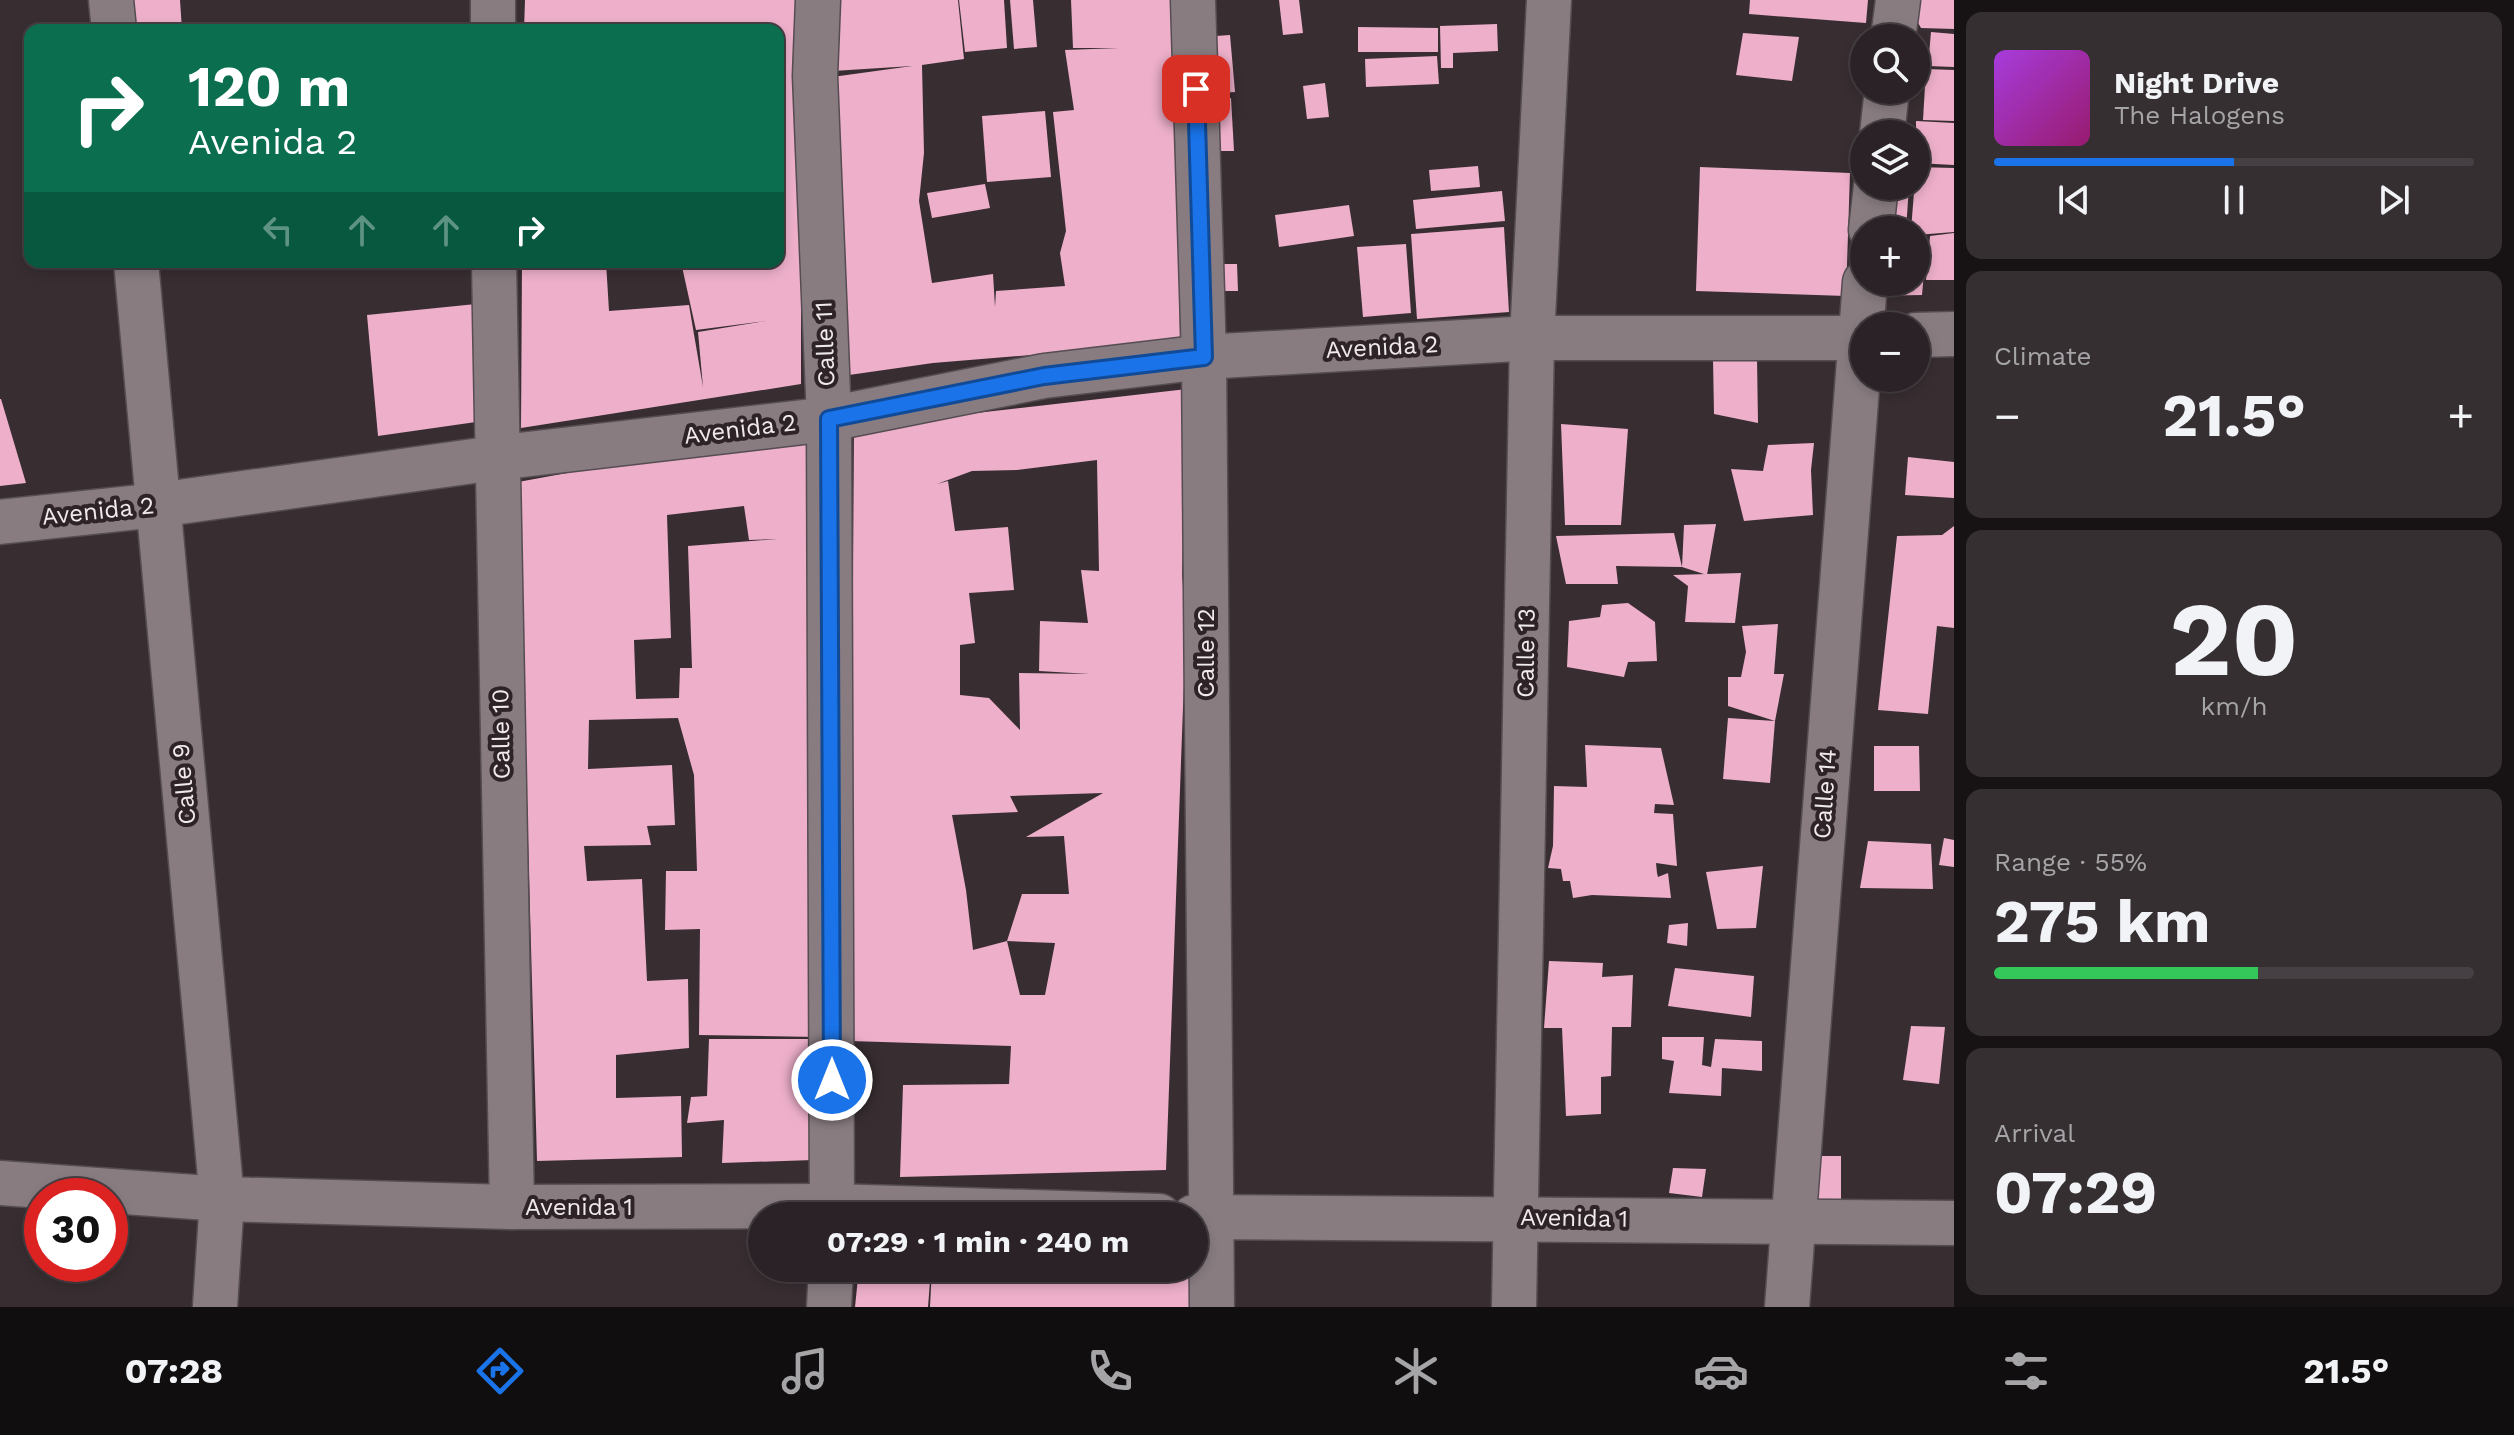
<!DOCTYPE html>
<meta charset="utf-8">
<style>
:root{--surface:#2a2226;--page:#362f32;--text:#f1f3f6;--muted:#a5a4a7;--line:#463f43;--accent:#1a73e8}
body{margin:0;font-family:"Work Sans",sans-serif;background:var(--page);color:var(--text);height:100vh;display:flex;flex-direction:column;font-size:30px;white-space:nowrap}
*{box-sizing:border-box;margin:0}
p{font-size:26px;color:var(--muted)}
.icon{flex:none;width:44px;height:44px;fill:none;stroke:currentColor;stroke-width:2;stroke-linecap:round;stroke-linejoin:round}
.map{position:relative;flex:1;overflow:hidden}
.panel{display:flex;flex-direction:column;gap:12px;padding:12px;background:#171315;width:560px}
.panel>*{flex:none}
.top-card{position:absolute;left:24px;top:24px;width:760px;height:244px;border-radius:16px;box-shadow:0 4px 12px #0003,0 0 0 2px var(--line);background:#0b6e4f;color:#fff;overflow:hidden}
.fabs{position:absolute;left:1850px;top:24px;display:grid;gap:16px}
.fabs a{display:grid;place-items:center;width:80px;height:80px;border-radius:50%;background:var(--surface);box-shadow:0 4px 12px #0003,0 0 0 2px var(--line);font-size:40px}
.speed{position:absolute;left:24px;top:1178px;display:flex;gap:16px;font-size:40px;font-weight:700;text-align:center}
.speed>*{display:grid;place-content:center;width:104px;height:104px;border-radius:50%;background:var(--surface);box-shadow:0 4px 12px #0003,0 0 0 2px var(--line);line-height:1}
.speed .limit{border:12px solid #d22;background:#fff;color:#111}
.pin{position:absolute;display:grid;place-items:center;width:68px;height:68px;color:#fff;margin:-34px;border-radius:16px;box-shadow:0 4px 12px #0006}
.me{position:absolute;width:88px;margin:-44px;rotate:0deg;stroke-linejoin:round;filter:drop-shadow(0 0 6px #0008)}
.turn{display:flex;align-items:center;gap:28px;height:168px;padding:0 32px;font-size:36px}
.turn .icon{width:104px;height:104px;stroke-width:2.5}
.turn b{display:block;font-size:56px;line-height:68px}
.lanes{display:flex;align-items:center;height:76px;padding:0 32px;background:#0003;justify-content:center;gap:40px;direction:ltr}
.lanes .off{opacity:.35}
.big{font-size:60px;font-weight:700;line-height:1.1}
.panel .widget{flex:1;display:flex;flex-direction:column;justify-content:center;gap:12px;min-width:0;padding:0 28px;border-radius:16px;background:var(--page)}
.panel .dial{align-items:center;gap:0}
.dial b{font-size:104px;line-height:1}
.song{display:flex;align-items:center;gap:24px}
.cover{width:96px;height:96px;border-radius:12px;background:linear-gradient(135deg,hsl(280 70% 55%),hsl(320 70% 35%))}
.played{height:8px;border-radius:4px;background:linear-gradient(90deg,var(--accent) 50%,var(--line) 50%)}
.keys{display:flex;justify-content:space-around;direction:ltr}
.heat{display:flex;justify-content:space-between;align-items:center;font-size:44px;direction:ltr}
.charge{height:12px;border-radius:6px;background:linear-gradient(90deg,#34c759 55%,var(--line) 0)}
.trip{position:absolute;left:748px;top:1202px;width:460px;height:80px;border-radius:40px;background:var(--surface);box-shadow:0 4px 12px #0003,0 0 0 2px var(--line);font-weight:700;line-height:80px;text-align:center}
.tabs{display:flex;height:128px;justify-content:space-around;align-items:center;background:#110e0f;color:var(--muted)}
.tabs .icon{width:56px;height:56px}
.tabs .on{color:var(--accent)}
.tabs b{font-size:36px;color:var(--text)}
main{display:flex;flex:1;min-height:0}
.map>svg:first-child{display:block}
</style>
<main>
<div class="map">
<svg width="1954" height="1307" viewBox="0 0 1954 1307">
<rect width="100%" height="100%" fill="#382e32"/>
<g fill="#edafca" fill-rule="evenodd">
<path d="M132 0H180L182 30H134Z"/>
<path d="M525 0H801V384L521 428 522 262H606L609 311 689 305 703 387 698 332 766 321 696 330 681 262H778V30H524Z"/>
<path d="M831 0H958L964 59 922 65 924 153 919 201 932 283 993 274 995 307 996 291 1065 286 1060 253 1066 231 1053 112 1074 110 1065 50 1119 48H1073L1071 0H1176L1180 343 933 363 835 377 825 78 912 66 833 71Z"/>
<path d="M959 0H1004L1007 48 965 52Z"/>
<path d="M1010 0H1033L1037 47 1014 49Z"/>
<path d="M1279 0H1299L1303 33 1283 35Z"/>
<path d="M1750 0H1868L1866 23 1749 14Z"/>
<path d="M1905 0H1954V29L1921 28Z"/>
<path d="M1497 24 1498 51 1453 53V68H1441L1440 26Z"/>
<path d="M1358 27 1438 28V52H1358Z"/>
<path d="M1931 32 1954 34V67L1928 66Z"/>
<path d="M1743 33 1799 37 1792 81 1736 75Z"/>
<path d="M1230 35 1235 92 1206 94 1201 37Z"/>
<path d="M1437 56 1439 84 1366 87 1365 59Z"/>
<path d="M1926 69 1954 70V121L1923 120Z"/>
<path d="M1325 83 1329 117 1307 119 1303 86Z"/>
<path d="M1231 98 1234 151H1211L1208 99Z"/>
<path d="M1045 111 1051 177 987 182 982 116Z"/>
<path d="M1916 121 1954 123V165L1916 163Z"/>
<path d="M1478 166 1480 187 1431 191 1429 170Z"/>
<path d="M1700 167 1850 173 1846 296 1696 291Z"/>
<path d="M1916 167 1954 168V232L1916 235V230H1911Z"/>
<path d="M985 184 990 208 932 218 927 193Z"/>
<path d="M1878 186H1909L1906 230H1873Z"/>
<path d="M1502 191 1505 221 1416 229 1413 200Z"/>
<path d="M1349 205 1354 236 1279 247 1275 215Z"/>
<path d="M1504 227 1509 312 1417 319 1411 234Z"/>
<path d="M1954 233V280H1926L1930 236Z"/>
<path d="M1916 238H1927L1922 295 1868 296 1870 282H1916Z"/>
<path d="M1406 244 1411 313 1363 317 1357 247Z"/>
<path d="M1221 264H1237L1238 291H1222Z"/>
<path d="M476 304V422L378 436 367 315Z"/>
<path d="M1757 358 1758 423 1714 414 1713 359Z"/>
<path d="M1187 389 1182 574 1186 626 1166 1170 900 1177 903 1085 1009 1084 1011 1046 850 1041 854 427ZM1097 460 1099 571 1081 570 1088 623 1040 621 1039 671 1090 674 1019 673 1020 730 989 698 960 695V645L975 643 969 593 1014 590 1008 527 955 531 948 481 937 484 972 471 1017 470ZM1103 793 1026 837 1064 836 1069 894H1022L1007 941 973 950 966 890 952 815 1018 812 1010 796ZM1007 941 1055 943 1045 995H1020Z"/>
<path d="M0 399H1L26 483 0 486Z"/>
<path d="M1561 424 1628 429 1621 525H1565Z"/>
<path d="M813 428 817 1037 699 1035 700 929 665 930 666 871H697L694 775 678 718 589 720 588 769 672 765 675 825 647 826 651 845 584 846 587 881 642 879 647 981 688 979 689 1048 616 1055V1098L681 1096 682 1157 537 1161 518 482ZM744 506 749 540 778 539 688 546 692 668H680L679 698 636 699 634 640 671 638 667 515Z"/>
<path d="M1814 443 1811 470 1813 515 1744 521 1731 469 1763 471 1768 445Z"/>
<path d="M1908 457 1954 462V498L1905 495Z"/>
<path d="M1716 524 1707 575 1682 567 1616 566 1618 584H1566L1556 536 1674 533 1682 567 1684 525Z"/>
<path d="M1954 526V628L1937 626 1928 714 1878 710 1897 536 1942 535Z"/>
<path d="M1741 573 1735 623 1685 622 1688 586 1673 575Z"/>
<path d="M1628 603 1655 622 1657 661 1628 662 1624 677 1567 667 1569 621 1600 617 1602 605Z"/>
<path d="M1778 624 1774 674H1784L1775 721 1770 783 1723 779 1728 718 1775 721 1728 706V677H1741L1746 652 1742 626Z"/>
<path d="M1585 745 1661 748 1674 805 1655 804 1654 813 1673 814 1677 866 1656 863 1657 873 1658 877 1668 873 1671 898 1592 895 1573 898 1570 881H1563L1561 869 1548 868 1553 846 1554 786 1587 787Z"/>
<path d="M1874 746H1919L1920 791H1874Z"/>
<path d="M1944 838 1954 840V867L1939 865Z"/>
<path d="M1868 841 1931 844 1933 889 1860 888Z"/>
<path d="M1763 866 1756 928 1717 929 1706 872Z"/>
<path d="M1688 923 1687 946 1667 943 1669 925Z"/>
<path d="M1549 961 1603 963 1602 977 1633 975 1631 1027H1612L1611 1076 1601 1077V1114L1566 1116 1562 1028H1544Z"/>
<path d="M1675 968 1754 976 1751 1017 1668 1006Z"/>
<path d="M1911 1026 1945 1027 1939 1084 1903 1080Z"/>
<path d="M1662 1037H1704L1702 1065 1711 1067 1715 1039 1762 1041V1071L1722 1068 1721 1096 1669 1093 1674 1061 1662 1059Z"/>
<path d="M709 1039H812L809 1091 813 1160 722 1163 724 1120 687 1123 691 1097 707 1096Z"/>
<path d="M1818 1156H1841V1206H1817Z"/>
<path d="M1673 1168 1706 1169 1702 1197 1669 1193Z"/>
<path d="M859 1268H931L928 1307H855Z"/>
<path d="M932 1268H1193L1194 1307H930Z"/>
</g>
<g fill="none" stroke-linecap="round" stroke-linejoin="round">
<defs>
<g id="minor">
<path d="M111 0 114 30"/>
<path d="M493 0V30"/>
<path d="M818 0 815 76 829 419 832 1216"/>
<path d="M1193 0 1204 357 1212 1307"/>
<path d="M1893 38 1898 0"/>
<path d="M1882 134 1887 90"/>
<path d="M1871 230 1876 186"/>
<path d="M136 262 222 1199 215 1307"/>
<path d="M494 262 512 1207"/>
<path d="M1916 335 1954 334"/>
<path d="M0 522 158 505 495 458 829 419 1044 376 1204 357 1532 338H1864"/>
<path d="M0 1183 222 1199 512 1207 833 1206 1159 1216"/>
<path d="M1194 1217 1954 1223"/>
<path d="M829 1307 831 1268"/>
<path d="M1514 1307 1532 338 1549 0"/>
<path d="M1787 1307 1865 282"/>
</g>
</defs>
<use href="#minor" stroke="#554d51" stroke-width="47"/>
<use href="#minor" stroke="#887c81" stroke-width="44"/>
</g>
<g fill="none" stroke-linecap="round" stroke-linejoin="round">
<defs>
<path id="route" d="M832 1080 829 419 1044 376 1204 357 1196 89"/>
</defs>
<use href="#route" stroke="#114b97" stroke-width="20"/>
<use href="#route" stroke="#1a73e8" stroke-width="14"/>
</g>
<g text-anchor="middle" stroke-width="8" stroke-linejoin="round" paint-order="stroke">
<g font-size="24" fill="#f0eaec" stroke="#2e2428">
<text transform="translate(825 344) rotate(-92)" y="8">Calle 11</text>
<text transform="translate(1382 347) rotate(-3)" y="8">Avenida 2</text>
<text transform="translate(740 429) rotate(-7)" y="8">Avenida 2</text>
<text transform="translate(98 511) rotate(-6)" y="8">Avenida 2</text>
<text transform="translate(1206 653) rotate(-90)" y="8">Calle 12</text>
<text transform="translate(1526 653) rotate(-89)" y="8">Calle 13</text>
<text transform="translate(501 734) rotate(-91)" y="8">Calle 10</text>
<text transform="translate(184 784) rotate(-95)" y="8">Calle 9</text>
<text transform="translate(1825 794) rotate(-86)" y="8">Calle 14</text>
<text x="579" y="1215">Avenida 1</text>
<text transform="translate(1574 1218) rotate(1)" y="8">Avenida 1</text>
</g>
</g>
</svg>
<div class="fabs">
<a><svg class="icon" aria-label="search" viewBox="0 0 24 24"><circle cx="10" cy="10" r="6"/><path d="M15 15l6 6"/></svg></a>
<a><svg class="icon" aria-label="layers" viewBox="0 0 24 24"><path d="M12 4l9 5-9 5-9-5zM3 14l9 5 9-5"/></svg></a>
<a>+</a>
<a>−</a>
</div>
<div class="speed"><div class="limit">30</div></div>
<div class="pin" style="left:1196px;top:89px;background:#d93025"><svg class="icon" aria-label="arrive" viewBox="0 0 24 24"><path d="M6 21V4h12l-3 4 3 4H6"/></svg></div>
<svg class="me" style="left:832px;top:1080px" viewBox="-20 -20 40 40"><circle r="17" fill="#1a73e8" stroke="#fff" stroke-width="3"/><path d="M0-11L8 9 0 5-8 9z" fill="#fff"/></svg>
<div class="trip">07:29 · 1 min · 240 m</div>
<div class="top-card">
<div class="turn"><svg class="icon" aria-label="right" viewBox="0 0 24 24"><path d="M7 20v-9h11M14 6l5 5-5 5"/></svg><div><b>120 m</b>Avenida 2</div></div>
<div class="lanes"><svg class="icon off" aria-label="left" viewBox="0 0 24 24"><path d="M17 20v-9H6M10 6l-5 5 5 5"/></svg><svg class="icon off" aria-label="ahead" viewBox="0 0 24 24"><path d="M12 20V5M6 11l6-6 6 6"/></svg><svg class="icon off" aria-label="ahead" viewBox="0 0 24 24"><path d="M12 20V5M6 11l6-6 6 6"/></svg><svg class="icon" aria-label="right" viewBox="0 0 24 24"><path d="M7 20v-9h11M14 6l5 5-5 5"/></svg></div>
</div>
</div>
<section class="panel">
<div class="widget">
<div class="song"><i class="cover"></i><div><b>Night Drive</b><p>The Halogens</p></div></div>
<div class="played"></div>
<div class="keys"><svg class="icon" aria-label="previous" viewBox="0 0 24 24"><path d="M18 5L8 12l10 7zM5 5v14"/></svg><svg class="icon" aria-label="pause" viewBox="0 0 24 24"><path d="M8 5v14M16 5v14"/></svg><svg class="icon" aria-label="next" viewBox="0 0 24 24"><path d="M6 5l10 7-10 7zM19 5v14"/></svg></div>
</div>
<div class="widget"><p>Climate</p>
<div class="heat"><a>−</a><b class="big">21.5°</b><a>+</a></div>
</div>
<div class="widget dial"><b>20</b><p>km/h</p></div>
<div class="widget"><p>Range · 55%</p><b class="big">275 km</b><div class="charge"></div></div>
<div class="widget"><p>Arrival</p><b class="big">07:29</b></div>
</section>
</main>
<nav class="tabs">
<b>07:28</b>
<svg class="icon on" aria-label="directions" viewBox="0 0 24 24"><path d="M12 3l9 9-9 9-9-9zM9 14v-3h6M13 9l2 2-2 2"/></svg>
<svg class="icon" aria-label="music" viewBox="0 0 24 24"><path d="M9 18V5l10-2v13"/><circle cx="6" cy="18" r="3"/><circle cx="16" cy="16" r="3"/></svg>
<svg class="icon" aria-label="phone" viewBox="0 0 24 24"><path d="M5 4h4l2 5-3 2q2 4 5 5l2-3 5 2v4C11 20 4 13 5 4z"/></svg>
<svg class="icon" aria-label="climate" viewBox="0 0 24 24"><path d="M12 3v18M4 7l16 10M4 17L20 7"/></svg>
<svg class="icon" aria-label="car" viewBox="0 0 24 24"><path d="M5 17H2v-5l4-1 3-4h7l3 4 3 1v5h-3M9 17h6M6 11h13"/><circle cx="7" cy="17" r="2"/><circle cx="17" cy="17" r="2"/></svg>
<svg class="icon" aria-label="filters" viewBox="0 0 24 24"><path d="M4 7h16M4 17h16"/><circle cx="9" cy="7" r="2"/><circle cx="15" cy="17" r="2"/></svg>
<b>21.5°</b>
</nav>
